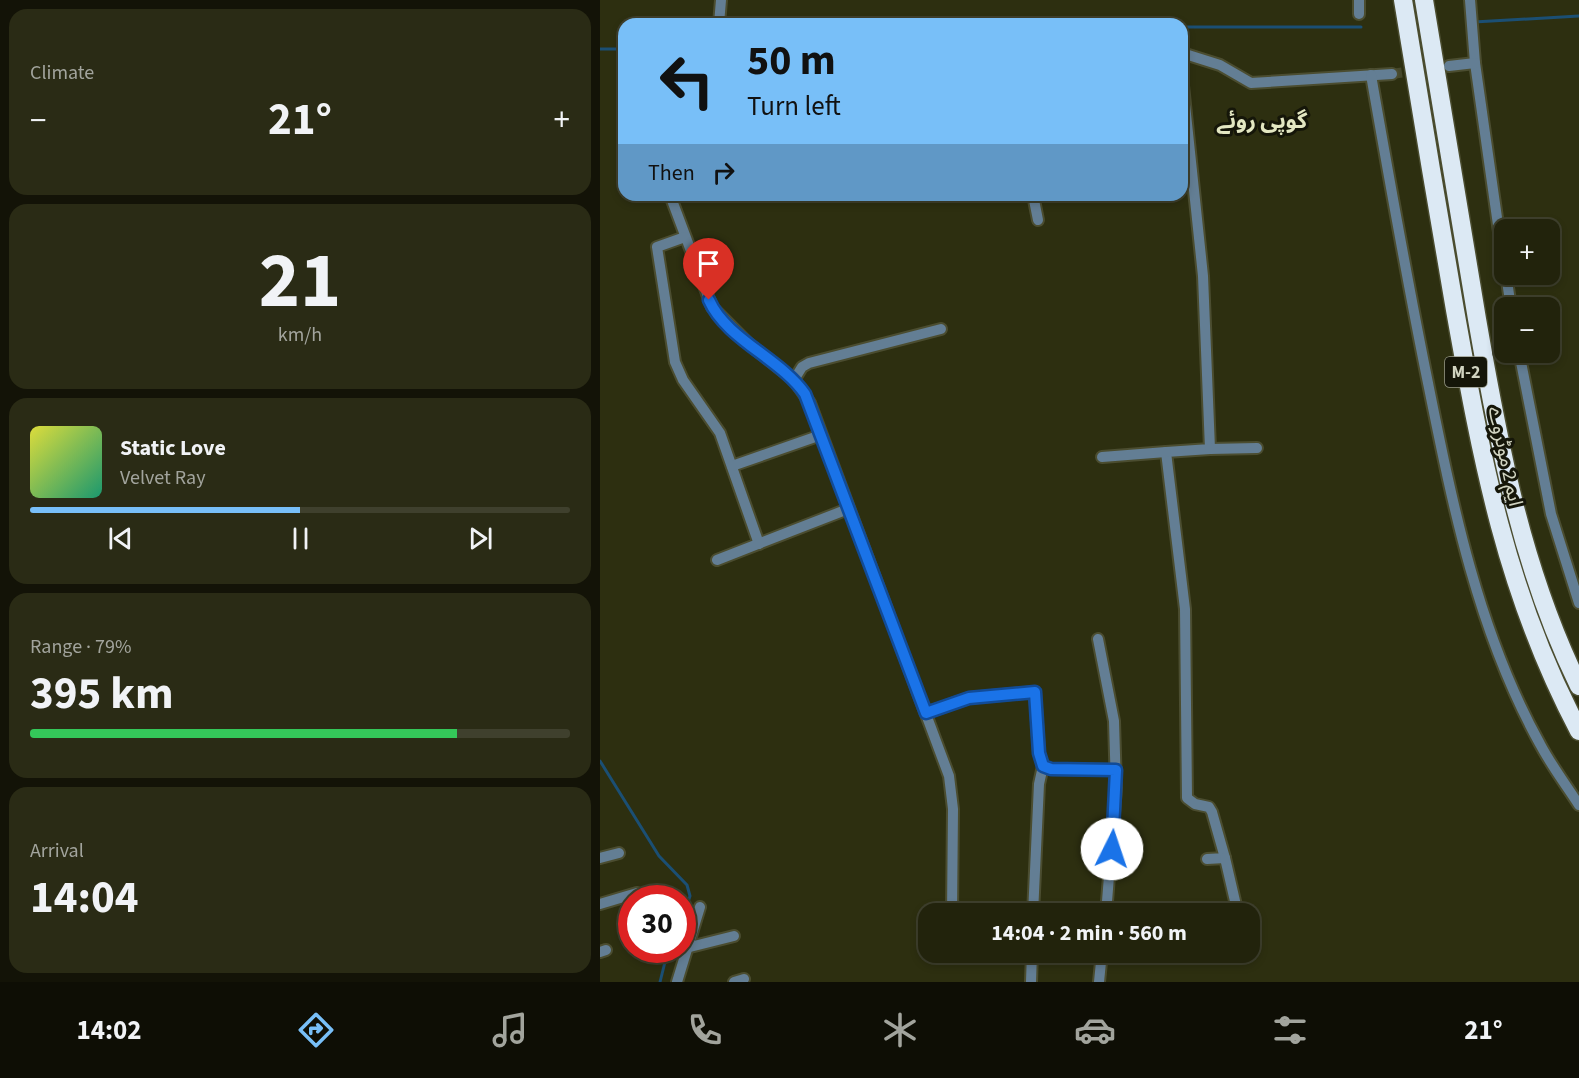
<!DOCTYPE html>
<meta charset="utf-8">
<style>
:root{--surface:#22230c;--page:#2a2b15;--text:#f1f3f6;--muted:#a2a49d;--line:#3f402d;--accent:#78bff8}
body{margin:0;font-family:"Source Sans 3","Noto Sans Arabic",sans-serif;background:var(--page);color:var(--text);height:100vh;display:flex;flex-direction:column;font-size:22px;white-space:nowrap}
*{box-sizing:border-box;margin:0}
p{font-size:20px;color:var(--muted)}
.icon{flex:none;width:33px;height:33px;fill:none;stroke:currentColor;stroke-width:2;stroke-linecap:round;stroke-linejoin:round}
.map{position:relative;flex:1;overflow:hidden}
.panel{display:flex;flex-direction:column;gap:9px;padding:9px;background:#131307;width:600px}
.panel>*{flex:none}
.top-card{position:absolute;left:18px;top:18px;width:570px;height:183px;border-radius:18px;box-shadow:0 3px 9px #0003,0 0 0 2px var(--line);background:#78bff8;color:#111;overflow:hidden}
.fabs{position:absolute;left:894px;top:219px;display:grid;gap:12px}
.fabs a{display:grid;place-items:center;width:66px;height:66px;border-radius:12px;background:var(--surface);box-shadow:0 3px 9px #0003,0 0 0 2px var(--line);font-size:30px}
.speed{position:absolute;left:18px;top:885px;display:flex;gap:12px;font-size:30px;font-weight:700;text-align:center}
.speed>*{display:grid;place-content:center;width:78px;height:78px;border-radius:50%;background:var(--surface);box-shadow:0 3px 9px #0003,0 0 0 2px var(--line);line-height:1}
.speed .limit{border:9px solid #d22;background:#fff;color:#111}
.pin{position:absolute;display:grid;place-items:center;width:51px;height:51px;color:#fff;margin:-62px -26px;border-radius:50% 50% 50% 0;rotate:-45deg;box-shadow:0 0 6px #0007}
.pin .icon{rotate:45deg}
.me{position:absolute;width:66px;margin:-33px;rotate:4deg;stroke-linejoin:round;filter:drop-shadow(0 0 4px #0008)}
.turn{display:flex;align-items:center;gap:21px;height:126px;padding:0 30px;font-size:27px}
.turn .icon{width:78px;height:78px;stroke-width:2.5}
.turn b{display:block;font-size:42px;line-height:51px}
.then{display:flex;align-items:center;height:57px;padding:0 30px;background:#0003;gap:12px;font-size:22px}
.big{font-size:45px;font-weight:700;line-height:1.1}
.panel .card{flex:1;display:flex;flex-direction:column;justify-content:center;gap:9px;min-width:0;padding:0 21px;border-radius:18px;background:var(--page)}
.panel .dial{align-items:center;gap:0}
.dial b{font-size:78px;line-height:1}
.song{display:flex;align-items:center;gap:18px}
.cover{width:72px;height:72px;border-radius:9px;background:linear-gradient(135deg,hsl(60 70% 55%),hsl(160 70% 35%))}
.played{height:6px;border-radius:3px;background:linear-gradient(90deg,var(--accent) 50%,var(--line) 50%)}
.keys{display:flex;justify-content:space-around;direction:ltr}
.heat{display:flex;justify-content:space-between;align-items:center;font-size:33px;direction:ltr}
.charge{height:9px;border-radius:4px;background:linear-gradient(90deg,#34c759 79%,var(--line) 0)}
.trip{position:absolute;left:318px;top:903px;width:342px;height:60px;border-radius:18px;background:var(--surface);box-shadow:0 3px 9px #0003,0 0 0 2px var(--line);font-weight:700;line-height:60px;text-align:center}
.menu{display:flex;height:96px;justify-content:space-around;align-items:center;background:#0e0e05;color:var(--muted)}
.menu .icon{width:42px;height:42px}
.menu .active{color:var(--accent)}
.menu b{font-size:27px;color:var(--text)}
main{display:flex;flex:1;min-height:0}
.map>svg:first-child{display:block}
</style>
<main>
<section class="panel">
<div class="card"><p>Climate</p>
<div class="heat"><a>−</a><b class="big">21°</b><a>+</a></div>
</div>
<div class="card dial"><b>21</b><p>km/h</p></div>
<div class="card">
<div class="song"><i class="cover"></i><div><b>Static Love</b><p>Velvet Ray</p></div></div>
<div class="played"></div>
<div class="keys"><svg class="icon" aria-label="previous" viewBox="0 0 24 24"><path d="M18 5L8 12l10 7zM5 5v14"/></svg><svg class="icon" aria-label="pause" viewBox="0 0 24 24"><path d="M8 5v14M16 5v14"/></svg><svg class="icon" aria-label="next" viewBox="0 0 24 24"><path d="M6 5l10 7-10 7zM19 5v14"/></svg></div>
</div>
<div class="card"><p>Range · 79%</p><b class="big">395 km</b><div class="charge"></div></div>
<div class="card"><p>Arrival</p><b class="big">14:04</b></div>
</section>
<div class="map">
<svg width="979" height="982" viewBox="0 0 979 982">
<rect width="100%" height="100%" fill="#2d2f10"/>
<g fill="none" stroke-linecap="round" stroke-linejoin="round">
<g stroke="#1b4f74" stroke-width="3">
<path d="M874 22 979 16"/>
<path d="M582 27H761"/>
<path d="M0 49H24"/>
<path d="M0 761 59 856 87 885 90 896 82 920"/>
<path d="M60 982 68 950"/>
</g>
<path stroke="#46482b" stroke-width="10" stroke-dasharray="10 5" stroke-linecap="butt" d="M792 74 839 67"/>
<defs>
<g id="minor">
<path d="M759 0V14"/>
<path d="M870 0 875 63 904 267"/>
<path d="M119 24 121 0"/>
<path d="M582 53 620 65 651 83 792 74"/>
<path d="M849 66 875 63"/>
<path d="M771 75C789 178 807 280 828 383 853 507 878 632 940 744 951 765 966 785 979 805"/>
<path d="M582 76 603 276 610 449 566 452 585 609 587 798 595 804 609 807 612 812 625 858 607 859"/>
<path d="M70 195 112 307 150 345 194 380 210 403 349 776 353 809 352 914"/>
<path d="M433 195 438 220"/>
<path d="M85 237 57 247 75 362 83 380 120 433 159 544"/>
<path d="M906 274 911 308"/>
<path d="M919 352 951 514 979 603"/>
<path d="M194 380 202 367 209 363 341 329"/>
<path d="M610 449 657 448"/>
<path d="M502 457 566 452"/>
<path d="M132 466 221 435"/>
<path d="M117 560 248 509"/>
<path d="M498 639 514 721 516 788 506 914"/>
<path d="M326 713 369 698 435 692 439 753 443 766 451 769 516 770"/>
<path d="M0 858 19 853"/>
<path d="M625 858 638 914"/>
<path d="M0 904 37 893"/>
<path d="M433 914 439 784 443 766"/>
<path d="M86 948 134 936"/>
<path d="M0 952 6 950"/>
<path d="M77 982 100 907"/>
<path d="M134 982 144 979"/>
<path d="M431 982 432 952"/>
<path d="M499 982 502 952"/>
</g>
<g id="motorway">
<path d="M803 0C820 103 837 207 855 310 882 461 906 593 979 731"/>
<path d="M824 0C842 106 859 213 877 319 899 446 922 570 979 686"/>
</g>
</defs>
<use href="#minor" stroke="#4b4d30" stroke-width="14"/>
<use href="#motorway" stroke="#4b4d30" stroke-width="21"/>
<use href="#minor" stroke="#637e94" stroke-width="10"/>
<use href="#motorway" stroke="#dce9f4" stroke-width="18"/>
</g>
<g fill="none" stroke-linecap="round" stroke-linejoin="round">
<defs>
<path id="route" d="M109 300C126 339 181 359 205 394L326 713 369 698 435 692 439 753 443 766 451 769 516 770 512 849"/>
</defs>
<use href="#route" stroke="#114b97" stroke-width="15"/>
<use href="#route" stroke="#1a73e8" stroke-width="10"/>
</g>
<g text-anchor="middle" stroke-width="6" stroke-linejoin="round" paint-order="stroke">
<rect fill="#151609" stroke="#999b8a" stroke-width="1.5" x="845" y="357" width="42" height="30" rx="4.5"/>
<g font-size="18" font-weight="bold" fill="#d1d4c1">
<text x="866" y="378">M-2</text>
</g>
<g font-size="20" fill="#d1d4c1" stroke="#151609">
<text transform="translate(906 456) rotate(78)" y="7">ایم 2 موٹروے</text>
</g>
<g font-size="22" font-weight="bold" fill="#e3e7c2" stroke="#151609">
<text x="662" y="128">گوپی روئے</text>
</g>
</g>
</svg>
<div class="fabs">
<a>+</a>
<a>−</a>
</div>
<div class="speed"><div class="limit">30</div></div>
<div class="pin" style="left:109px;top:300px;background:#d93025"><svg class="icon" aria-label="arrive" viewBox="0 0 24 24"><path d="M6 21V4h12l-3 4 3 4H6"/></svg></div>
<svg class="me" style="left:512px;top:849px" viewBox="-20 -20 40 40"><circle r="19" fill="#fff"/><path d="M0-13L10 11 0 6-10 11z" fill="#1a73e8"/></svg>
<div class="trip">14:04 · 2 min · 560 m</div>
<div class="top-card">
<div class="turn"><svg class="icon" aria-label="left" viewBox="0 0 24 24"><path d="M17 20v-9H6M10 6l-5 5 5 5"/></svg><div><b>50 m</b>Turn left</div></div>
<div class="then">Then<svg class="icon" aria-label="right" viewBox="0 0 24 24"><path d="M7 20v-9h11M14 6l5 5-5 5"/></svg></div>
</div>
</div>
</main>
<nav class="menu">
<b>14:02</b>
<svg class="icon active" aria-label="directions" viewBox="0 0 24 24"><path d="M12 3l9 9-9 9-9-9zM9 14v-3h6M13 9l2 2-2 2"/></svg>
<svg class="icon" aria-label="music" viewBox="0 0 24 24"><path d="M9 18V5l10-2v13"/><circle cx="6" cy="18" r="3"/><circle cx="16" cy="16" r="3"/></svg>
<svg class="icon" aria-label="phone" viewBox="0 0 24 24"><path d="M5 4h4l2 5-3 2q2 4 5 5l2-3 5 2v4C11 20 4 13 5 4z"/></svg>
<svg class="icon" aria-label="climate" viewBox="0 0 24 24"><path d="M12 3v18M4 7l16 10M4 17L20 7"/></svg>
<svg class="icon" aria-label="car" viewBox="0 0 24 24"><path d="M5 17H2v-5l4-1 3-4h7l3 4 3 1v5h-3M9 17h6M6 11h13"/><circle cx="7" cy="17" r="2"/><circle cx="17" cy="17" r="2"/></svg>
<svg class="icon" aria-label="filters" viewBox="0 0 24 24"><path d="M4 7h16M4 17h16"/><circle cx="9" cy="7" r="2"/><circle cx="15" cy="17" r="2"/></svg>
<b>21°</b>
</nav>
